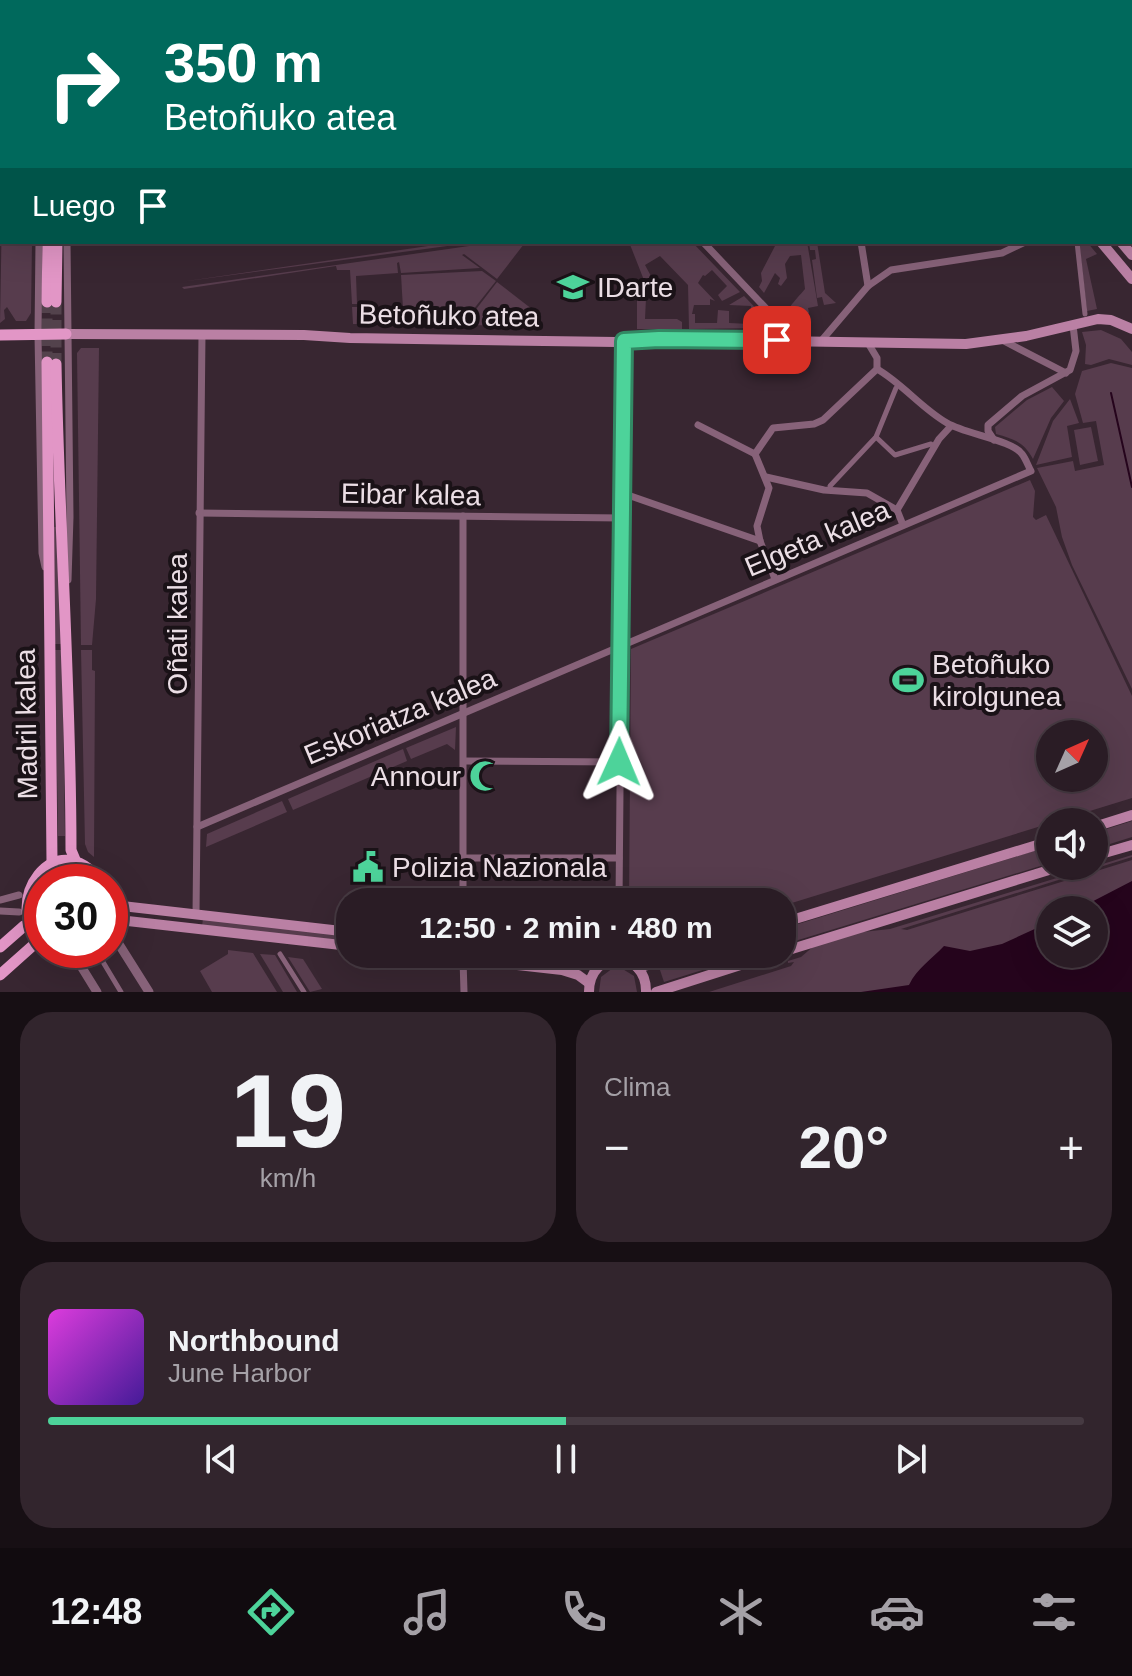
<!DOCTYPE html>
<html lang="es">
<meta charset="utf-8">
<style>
:root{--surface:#2a1c25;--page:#32252d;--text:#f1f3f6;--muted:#a5a1a7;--line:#463a42;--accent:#4dd39a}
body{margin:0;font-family:Arial,sans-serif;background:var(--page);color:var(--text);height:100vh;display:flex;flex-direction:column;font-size:30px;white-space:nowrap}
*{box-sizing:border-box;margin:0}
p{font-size:26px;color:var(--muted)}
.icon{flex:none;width:44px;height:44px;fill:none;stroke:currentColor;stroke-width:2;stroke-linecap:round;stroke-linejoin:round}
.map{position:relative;height:992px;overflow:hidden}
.side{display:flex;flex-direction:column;gap:20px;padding:20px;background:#170f14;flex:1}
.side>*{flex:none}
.hud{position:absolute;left:0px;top:0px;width:1132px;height:244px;box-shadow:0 8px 32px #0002,0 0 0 2px var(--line);background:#00695c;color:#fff;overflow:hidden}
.needle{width:52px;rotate:45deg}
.buttons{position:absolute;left:1036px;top:720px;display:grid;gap:16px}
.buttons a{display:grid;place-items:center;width:72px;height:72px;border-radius:50%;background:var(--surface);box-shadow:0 8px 32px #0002,0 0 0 2px var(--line);font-size:40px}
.speed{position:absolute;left:24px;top:864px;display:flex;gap:16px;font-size:40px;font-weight:700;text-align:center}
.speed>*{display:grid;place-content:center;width:104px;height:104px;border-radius:50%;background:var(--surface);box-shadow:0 8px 32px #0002,0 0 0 2px var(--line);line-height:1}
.speed .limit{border:12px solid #d22;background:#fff;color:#111}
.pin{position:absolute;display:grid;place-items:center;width:68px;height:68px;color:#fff;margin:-34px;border-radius:16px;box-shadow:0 4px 12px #0006}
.me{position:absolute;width:88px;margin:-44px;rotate:1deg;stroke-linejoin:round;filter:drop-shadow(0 0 6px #0008)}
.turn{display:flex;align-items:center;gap:28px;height:168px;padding:0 32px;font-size:36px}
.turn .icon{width:104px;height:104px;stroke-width:2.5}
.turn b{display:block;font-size:56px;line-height:68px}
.then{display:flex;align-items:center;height:76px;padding:0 32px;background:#0003;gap:16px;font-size:30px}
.big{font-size:60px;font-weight:800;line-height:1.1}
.side .tile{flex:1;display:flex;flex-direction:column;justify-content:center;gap:12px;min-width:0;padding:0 28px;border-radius:32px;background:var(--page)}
.side .dial{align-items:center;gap:0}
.dial b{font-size:104px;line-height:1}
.song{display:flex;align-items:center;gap:24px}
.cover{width:96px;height:96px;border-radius:12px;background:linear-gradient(135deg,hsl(300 70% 55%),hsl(260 70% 35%))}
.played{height:8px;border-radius:4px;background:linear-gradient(90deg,var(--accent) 50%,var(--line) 50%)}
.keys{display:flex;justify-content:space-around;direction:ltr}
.heat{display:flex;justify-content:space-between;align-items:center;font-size:44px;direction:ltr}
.side .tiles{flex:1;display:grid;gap:20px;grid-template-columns:1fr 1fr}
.tile:last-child{grid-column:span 2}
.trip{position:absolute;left:336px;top:888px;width:460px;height:80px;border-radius:32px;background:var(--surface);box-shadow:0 8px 32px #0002,0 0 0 2px var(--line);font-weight:800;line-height:80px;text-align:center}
.dock{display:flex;height:128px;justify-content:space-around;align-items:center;background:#110b0f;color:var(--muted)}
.dock .icon{width:56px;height:56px}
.dock .current{color:var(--accent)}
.dock b{font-size:36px;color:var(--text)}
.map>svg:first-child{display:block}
</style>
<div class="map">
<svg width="1132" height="992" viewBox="0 0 1132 992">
<rect width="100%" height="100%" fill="#382631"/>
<g fill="#573c4d" fill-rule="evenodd">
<path d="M2 208V242H32L31 313 26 321H16L7 307 4 310 5 319 0 323Z"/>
<path d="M448 242H477L180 282 435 245Z"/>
<path d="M497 242 534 243 524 244 497 279 464 254 462 255 480 268 401 273 399 262 397 263 398 273 356 276 357 304H352L350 270H337L336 266 184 289 182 287Z"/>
<path d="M629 242H692L740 292 722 301 718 295 727 286 712 270 705 276 703 275 698 283 715 301 710 299V305H694L692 314H695V323H717L718 310 729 311V323L751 324V306L729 305 744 296 769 322 768 328 689 329 688 285 660 256 645 265 660 293 651 298Z"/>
<path d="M768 242H807L818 306 808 308 809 313 800 314V319L791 321 792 329 783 328C783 311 795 301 805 289L801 255 790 256 785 264 787 278 781 286 778 284 780 278 775 273 764 293 759 287 762 281 761 273 775 246Z"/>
<path d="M809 242H817L825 293 836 303 824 305 822 297 817 298 812 260 816 259 815 250H810Z"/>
<path d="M1079 242H1087L1097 254 1086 259 1097 309 1087 311Z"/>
<path d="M482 271 496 281 461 325H404L401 275Z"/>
<path d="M497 282 537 313 528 326 464 325Z"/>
<path d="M637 298H646L645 319H677L682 322V329H637Z"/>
<path d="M352 307H358L359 317 400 314 401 324H353Z"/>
<path d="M1101 330 1121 339 1132 352V365L1109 359 1091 365 1085 364 1086 345 1082 332Z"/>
<path d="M81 348H99L96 599 92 645H81L77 353Z"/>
<path d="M1111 363 1132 368V689L1072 565 1062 537 1056 507 1037 468 1073 461 1075 471 1104 465 1096 421 1083 423 1075 394 1082 371Z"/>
<path d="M1052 387 1064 401 1051 418 1033 459C1024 442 1014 439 996 434L995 427 1027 400Z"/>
<path d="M1070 399 1079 423 1067 426 1072 457 1036 465 1053 421Z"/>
<path d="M1091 427 1098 461 1080 465 1074 430Z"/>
<path d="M1030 480 1035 491 1033 517 1036 520 1046 515 1132 696V798L782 906V902H629L631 649ZM1050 734H1094V778H1050Z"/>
<path d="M54 527H56L62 644H55Z"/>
<path d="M55 650H62L65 836H58Z"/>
<path d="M81 650H92V670L95 671 94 857 88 852 85 844Z"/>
<path d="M456 727 455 750 447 744 411 759 406 748Z"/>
<path d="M403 749 407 761 293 810 288 799Z"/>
<path d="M282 801 287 812 206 847 207 834Z"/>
<path d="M1132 821V837L1094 849V833Z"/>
<path d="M1050 846V863L782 945V929Z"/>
<path d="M1132 855V857L901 929 907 930 1132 860V992H709L791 966 794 962 788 963V961L801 957 815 945 844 934 890 929ZM1050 910H1094V954H1050Z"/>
<path d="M57 869 78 871 92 882H42V935L33 925 30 890 50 871Z"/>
<path d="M203 919 350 936V942L202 926Z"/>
<path d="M228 950 253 953 277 992H212L200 971 228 954Z"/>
<path d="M260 954 275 955 297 992H283Z"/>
<path d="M701 954H754L664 982 659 967Z"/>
<path d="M288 957 303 959 322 989 310 992Z"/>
<path d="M613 968H621L634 976 637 992H599L601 977Z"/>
</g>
<path fill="#25041c" d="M1132 881V992H861L909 985C917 968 931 960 944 946L970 951 1002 944 1050 922V954H1094V910H1076Z"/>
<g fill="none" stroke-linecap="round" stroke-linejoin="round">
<path stroke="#25041c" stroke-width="2" d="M1111 393 1132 487"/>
<g stroke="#53424c" stroke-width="11" stroke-dasharray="11 5.5" stroke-linecap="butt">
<path d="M47 302V362"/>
<path d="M56 364V302"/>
</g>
<g stroke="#876279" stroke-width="5">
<path d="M1077 242 1085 314"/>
<path d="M876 437 895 455 931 444"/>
<path d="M830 486 876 437 896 388"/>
<path d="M280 954 304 992"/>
<path d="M100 957 121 992"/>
</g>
<g stroke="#876279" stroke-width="7">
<path d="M23 0V2"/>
<path d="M55 0V2"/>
<path d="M39 242 38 335 42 553 45 567"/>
<path d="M67 242 70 517 68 580"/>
<path d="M703 242 777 320V340"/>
<path d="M861 242 868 286"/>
<path d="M822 340 868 286 891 270 1002 253 1025 242"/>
<path d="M1002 340 1066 373"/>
<path d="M698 425 755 454 769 488 757 526 760 541 775 579"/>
<path d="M994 440 988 431V425L1022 396 1070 370 1076 351 1073 325"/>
<path d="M755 454 773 428 814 424 823 420 877 369V358L868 343"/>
<path d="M766 477 824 490 867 493 897 510 903 525"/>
<path d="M622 493 760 541"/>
<path d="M897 510 939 439 951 426"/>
<path d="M199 513 622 518"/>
<path d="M465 761 619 762"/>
<path d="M197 827 1031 471C1028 466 1026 459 1022 454 1012 440 965 434 947 423 921 408 903 384 877 369"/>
<path d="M463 858H619"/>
<path d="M0 900 19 895"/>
<path d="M463 902V516"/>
<path d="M619 902 624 341"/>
<path d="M0 911 19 912"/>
<path d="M196 915 202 334"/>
<path d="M463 959 464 992"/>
</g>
<g stroke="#876279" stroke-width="9">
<path d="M1096 2V0"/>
<path d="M110 930 149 992"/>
<path d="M71 950 97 992"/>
</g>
<g stroke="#ba80a4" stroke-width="10">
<path d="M896 0 898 2"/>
<path d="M918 0 919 2"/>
<path d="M1101 242 1132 279"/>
<path d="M1121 242 1132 255"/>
<path d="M66 334 304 335 350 338 616 342 659 339 966 344 1026 336 1098 319 1111 320 1132 329"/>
<path d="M1094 827 1132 815"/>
<path d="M1094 856 1132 845"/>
<path d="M110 901 122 906 350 932"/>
<path d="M110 919 350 946"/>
<path d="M782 923 1050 841"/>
<path d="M782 952 1062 866"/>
<path d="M418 954 562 970 578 975 589 983"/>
<path d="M546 954 605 962"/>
<path d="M638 968 682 954"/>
<path d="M589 992C589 948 647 949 646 992"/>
<path d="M656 992 775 954"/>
</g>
<g stroke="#e296c6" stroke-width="11">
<path d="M33 0V2"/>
<path d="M45 0V2"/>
<path d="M324 2 327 0"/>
<path d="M0 199 2 198"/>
<path d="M47 302 48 242"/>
<path d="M56 302 57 242"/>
<path d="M0 335 66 334"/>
<path d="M47 362 52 861"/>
<path d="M56 364C59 526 71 687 71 850L76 862"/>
<path d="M42 943C0 904 55 821 101 882"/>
<path d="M0 947 24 926"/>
<path d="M0 975 38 941"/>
</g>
</g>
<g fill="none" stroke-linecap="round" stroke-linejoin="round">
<defs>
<path id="route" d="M619 762 624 341 659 339 777 340"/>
</defs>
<use href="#route" stroke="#328964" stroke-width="20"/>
<use href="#route" stroke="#4dd39a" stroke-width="14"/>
</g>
<defs>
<symbol id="university-bare" viewBox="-9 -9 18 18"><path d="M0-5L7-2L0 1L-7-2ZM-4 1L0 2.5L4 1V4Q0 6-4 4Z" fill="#4dd39a" stroke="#1a1217" stroke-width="2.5" paint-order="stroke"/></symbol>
<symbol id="stadium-bare" viewBox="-9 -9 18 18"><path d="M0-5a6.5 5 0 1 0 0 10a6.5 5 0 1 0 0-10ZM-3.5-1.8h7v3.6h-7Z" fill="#4dd39a" stroke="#1a1217" stroke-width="2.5" paint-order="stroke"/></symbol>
<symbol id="mosque-bare" viewBox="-9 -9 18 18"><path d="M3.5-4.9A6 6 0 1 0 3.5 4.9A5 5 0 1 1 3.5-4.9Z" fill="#4dd39a" stroke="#1a1217" stroke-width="2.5" paint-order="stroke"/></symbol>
<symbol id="civic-bare" viewBox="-9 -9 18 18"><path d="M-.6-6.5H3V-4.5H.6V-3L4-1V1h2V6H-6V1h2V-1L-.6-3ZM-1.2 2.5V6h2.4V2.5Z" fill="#4dd39a" stroke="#1a1217" stroke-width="2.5" paint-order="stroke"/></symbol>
</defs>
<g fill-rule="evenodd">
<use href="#university-bare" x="551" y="265" width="44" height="44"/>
<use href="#stadium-bare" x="886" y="658" width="44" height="44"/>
<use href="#mosque-bare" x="463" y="754" width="44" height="44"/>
<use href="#civic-bare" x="346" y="845" width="44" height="44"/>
</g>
<g text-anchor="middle" stroke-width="8" stroke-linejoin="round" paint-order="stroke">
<g font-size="28" fill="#ebdee5" stroke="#1a1217" text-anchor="start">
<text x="597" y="297">IDarte</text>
<text x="932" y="674">Betoñuko<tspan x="932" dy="32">kirolgunea</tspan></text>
<text x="461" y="786" text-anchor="end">Annour</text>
<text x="392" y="877">Polizia Nazionala</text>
</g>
<g font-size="28" fill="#ebdee5" stroke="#1a1217">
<text transform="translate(449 315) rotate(1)" y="10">Betoñuko atea</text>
<text transform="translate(411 494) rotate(1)" y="10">Eibar kalea</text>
<text transform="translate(817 538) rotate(-23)" y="10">Elgeta kalea</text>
<text transform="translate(177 624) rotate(-90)" y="10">Oñati kalea</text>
<text transform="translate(400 716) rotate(-23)" y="10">Eskoriatza kalea</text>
<text transform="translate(26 724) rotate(-91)" y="10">Madril kalea</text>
</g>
</g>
</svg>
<div class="buttons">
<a><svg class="needle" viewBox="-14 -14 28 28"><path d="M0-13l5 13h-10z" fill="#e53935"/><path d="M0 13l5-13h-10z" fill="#a5a1a7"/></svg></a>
<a><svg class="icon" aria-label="sound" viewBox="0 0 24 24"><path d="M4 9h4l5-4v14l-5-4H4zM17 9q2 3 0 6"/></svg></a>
<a><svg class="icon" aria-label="layers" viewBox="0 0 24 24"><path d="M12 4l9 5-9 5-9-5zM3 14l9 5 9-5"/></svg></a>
</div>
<div class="speed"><div class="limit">30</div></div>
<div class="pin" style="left:777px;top:340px;background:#d93025"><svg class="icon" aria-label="arrive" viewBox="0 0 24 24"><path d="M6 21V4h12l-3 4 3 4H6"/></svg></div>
<svg class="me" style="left:619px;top:762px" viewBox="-20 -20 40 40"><path d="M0-17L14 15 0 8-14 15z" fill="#4dd39a" stroke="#fff" stroke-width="4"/></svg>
<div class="trip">12:50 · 2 min · 480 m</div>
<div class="hud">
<div class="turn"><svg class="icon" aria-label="right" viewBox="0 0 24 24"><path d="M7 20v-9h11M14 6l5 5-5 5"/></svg><div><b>350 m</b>Betoñuko atea</div></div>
<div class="then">Luego<svg class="icon" aria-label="arrive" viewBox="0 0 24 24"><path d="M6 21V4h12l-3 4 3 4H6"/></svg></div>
</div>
</div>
<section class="side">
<div class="tiles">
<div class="tile dial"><b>19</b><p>km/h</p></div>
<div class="tile"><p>Clima</p>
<div class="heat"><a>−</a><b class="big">20°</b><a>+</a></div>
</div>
<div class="tile">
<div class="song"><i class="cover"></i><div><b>Northbound</b><p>June Harbor</p></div></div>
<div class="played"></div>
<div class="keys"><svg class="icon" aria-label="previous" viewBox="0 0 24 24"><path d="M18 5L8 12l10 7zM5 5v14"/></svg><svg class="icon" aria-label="pause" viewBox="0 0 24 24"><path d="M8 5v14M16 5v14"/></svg><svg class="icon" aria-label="next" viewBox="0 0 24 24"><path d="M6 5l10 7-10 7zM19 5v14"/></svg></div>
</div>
</div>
</section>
<nav class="dock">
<b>12:48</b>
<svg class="icon current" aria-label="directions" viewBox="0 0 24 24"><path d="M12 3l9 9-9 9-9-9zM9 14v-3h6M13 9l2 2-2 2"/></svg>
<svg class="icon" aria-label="music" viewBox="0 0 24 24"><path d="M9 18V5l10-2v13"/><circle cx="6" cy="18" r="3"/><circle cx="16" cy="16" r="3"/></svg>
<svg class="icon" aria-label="phone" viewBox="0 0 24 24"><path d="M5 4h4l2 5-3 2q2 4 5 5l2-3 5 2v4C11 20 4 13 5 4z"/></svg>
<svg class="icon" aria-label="climate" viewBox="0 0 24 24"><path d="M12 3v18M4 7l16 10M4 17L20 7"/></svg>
<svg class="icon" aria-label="car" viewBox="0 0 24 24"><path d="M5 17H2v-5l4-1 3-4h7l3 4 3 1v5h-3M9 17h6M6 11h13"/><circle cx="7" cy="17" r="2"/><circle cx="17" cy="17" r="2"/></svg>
<svg class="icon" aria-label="filters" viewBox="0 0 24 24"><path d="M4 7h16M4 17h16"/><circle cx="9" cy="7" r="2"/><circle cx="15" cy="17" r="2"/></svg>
</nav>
